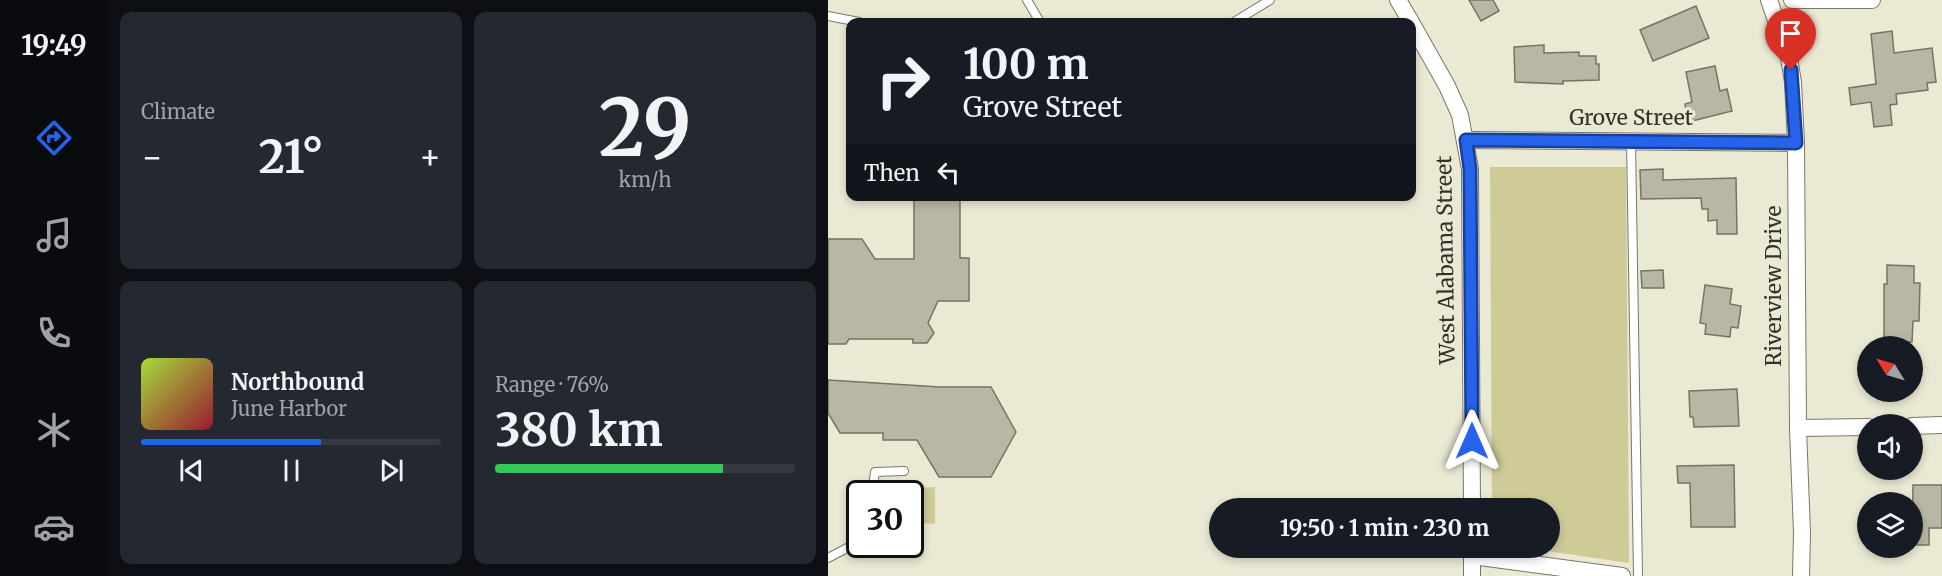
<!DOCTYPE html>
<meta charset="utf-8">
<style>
:root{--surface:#171b24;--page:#242831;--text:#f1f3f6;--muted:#9ea1a6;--line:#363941;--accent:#2563eb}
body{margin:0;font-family:Merriweather,serif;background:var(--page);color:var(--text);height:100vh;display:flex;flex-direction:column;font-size:22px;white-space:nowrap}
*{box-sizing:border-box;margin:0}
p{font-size:20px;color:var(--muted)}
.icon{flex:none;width:33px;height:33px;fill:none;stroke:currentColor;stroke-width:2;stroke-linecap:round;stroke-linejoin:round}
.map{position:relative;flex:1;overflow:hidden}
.sheet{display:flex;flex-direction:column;gap:12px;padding:12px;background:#0d0f14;width:720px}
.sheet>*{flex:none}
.banner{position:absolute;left:18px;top:18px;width:570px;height:183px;border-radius:12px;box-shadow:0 3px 9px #0003;background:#171b24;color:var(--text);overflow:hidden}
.needle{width:39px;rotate:307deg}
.controls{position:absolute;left:1029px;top:336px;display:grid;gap:12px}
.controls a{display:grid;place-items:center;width:66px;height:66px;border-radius:50%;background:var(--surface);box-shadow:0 3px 9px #0003;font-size:30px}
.speed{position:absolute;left:18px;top:480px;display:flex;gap:12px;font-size:30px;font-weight:700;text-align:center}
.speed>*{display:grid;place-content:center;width:78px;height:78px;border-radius:50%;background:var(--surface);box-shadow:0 3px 9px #0003;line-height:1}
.speed .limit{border:3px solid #111;border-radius:9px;background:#fff;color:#111}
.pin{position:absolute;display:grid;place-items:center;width:51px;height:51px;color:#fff;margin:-62px -26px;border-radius:50% 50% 50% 0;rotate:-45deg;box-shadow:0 0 6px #0007}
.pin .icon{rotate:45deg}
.me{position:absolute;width:66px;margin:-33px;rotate:0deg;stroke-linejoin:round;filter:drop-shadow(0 0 4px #0008)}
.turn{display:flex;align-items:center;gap:21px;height:126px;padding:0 18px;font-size:27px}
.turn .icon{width:78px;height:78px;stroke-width:2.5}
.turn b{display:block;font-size:42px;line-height:51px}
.then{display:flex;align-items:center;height:57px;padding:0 18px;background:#0003;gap:12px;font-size:22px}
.big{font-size:45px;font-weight:700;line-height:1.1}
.sheet .tile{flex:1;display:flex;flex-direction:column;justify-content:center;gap:9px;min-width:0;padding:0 21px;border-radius:12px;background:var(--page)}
.sheet .dial{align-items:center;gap:0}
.dial b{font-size:78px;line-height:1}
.song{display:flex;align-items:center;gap:18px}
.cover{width:72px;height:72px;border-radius:9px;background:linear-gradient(135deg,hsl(80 70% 55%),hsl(350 70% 35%))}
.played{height:6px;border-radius:3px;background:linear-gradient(90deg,var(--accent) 60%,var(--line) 60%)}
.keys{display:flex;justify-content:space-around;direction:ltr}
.heat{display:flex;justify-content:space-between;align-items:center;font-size:33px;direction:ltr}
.charge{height:9px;border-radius:4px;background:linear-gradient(90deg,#34c759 76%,var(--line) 0)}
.sheet .tiles{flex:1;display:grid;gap:12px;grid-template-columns:repeat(2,1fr)}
.trip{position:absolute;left:381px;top:498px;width:351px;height:60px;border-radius:30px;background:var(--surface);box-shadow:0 3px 9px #0003;font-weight:700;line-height:60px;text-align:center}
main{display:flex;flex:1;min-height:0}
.tabs{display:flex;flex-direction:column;width:108px;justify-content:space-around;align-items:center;background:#090b0e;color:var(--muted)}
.tabs .icon{width:42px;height:42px}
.tabs .on{color:var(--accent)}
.tabs b{font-size:27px;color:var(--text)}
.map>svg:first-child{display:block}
</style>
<main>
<nav class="tabs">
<b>19:49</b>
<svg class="icon on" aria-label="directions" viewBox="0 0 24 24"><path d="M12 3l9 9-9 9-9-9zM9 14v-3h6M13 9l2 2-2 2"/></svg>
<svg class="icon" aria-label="music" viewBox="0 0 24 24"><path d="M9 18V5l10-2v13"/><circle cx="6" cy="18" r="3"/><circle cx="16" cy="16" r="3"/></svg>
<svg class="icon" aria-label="phone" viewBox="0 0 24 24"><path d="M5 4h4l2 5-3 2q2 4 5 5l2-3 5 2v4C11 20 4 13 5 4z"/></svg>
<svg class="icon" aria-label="climate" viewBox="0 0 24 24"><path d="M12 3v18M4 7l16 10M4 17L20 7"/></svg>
<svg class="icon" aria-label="car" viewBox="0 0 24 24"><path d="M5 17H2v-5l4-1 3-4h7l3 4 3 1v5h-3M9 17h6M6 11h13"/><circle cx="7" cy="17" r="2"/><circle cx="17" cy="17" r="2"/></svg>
</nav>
<section class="sheet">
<div class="tiles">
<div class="tile"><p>Climate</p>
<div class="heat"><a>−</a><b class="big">21°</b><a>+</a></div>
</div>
<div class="tile dial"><b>29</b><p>km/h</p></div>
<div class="tile">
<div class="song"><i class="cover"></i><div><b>Northbound</b><p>June Harbor</p></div></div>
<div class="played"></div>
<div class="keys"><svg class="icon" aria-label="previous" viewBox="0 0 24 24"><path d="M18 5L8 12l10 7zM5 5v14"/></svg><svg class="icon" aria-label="pause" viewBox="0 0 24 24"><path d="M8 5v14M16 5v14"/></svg><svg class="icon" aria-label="next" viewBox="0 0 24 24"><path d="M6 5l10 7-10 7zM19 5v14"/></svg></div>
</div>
<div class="tile"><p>Range · 76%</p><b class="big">380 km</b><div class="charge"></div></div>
</div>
</section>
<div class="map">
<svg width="1114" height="576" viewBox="0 0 1114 576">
<rect width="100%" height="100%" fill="#eae9d4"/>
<g fill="#cecb97">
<path d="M662 167H798L801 563 698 548H722V508H664Z"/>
<path d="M107 487V524L83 522 82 494 57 493 56 490Z"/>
</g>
<g fill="#b7b7a3" stroke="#757462" stroke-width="1.5">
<path d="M641 0H665L671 11 653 21Z"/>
<path d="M868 6 881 38 825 61 812 30Z"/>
<path d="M1064 31 1066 53 1104 48 1108 82 1099 83 1100 90 1068 94 1069 104 1062 105 1064 125 1046 127 1043 102 1023 105 1021 88 1048 84 1043 34Z"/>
<path d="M716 45V53L751 52V56H768V64H771V80L735 81V84L687 82 686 47Z"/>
<path d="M887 66 892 91 899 89 904 111 860 122 857 104 864 102 858 72Z"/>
<path d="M835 169V180L908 178 909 234H889V220L880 221V209H874L873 198 813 199 812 170Z"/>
<path d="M86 197H132V258H141V301H110L100 323 106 333 99 343H85V339H21L18 344H0V239H34L47 259H86Z"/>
<path d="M1059 265 1086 266V283H1092L1091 321H1085L1084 342H1056V284H1059Z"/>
<path d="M835 270 836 288H814L813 271Z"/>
<path d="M877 285 904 289 902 304 913 306 910 328 903 327 902 337 877 334 878 324 872 323Z"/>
<path d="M0 380 112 387H163L188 432 163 477H111L89 440H55V433H12L0 413Z"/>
<path d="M909 389 911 426 866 427 865 417H862L861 391Z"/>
<path d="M906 465 907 527H863L862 483H850L849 466Z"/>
<path d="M1085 485H1114V528H1101V545H1084Z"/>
</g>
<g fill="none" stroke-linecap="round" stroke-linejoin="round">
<defs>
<g id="lane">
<path d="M199 0 212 22"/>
<path d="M0 16 31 22"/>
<path d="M406 22 442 0"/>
<path d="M803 140 810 576"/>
<path d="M44 494 47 472 76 471"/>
<path d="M0 558 21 547 32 536"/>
</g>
<g id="street">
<path d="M570 0 583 22"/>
<path d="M941 0 961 58 965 82 968 143 970 428 974 533 973 576"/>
<path d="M964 0H1044"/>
<path d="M584 24 619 86 632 115 642 169 644 508"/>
<path d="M638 140 968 143"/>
<path d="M1084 426 1114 425"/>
<path d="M970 428 1040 427"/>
<path d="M644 548V576"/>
<path d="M644 556 794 576"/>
</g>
</defs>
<use href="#lane" stroke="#797866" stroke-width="10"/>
<use href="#street" stroke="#797866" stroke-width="18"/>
<use href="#lane" stroke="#fff" stroke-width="8"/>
<use href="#street" stroke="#fff" stroke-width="16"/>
</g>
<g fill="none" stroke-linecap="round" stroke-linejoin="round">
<defs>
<path id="route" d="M644 441 642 169 638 140 968 143 963 70"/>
</defs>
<use href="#route" stroke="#184099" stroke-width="15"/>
<use href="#route" stroke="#2563eb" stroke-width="10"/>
</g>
<g text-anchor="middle" stroke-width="6" stroke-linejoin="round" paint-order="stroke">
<g font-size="21" fill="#32322a" stroke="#eae9d4">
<text x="803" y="125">Grove Street</text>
<text transform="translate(618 260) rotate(-91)" y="7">West Alabama Street</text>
<text transform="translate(946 286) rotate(-90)" y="7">Riverview Drive</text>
</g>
</g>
</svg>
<div class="controls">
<a><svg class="needle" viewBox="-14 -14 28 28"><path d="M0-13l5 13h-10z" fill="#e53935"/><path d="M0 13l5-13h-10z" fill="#9ea1a6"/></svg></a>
<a><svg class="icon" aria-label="sound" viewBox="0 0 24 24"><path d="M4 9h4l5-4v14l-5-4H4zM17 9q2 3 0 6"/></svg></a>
<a><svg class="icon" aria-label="layers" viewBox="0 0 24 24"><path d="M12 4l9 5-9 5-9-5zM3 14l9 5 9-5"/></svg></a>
</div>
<div class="speed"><div class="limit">30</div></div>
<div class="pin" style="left:963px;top:70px;background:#d93025"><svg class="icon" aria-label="arrive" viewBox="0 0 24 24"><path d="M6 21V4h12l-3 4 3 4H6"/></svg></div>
<svg class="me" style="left:644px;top:441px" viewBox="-20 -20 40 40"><path d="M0-17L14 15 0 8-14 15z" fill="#2563eb" stroke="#fff" stroke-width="4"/></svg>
<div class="trip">19:50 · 1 min · 230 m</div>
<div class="banner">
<div class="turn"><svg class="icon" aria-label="right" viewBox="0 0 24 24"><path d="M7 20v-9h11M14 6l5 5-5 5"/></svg><div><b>100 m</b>Grove Street</div></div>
<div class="then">Then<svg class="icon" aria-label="left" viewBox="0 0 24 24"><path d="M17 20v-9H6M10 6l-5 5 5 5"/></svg></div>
</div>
</div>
</main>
